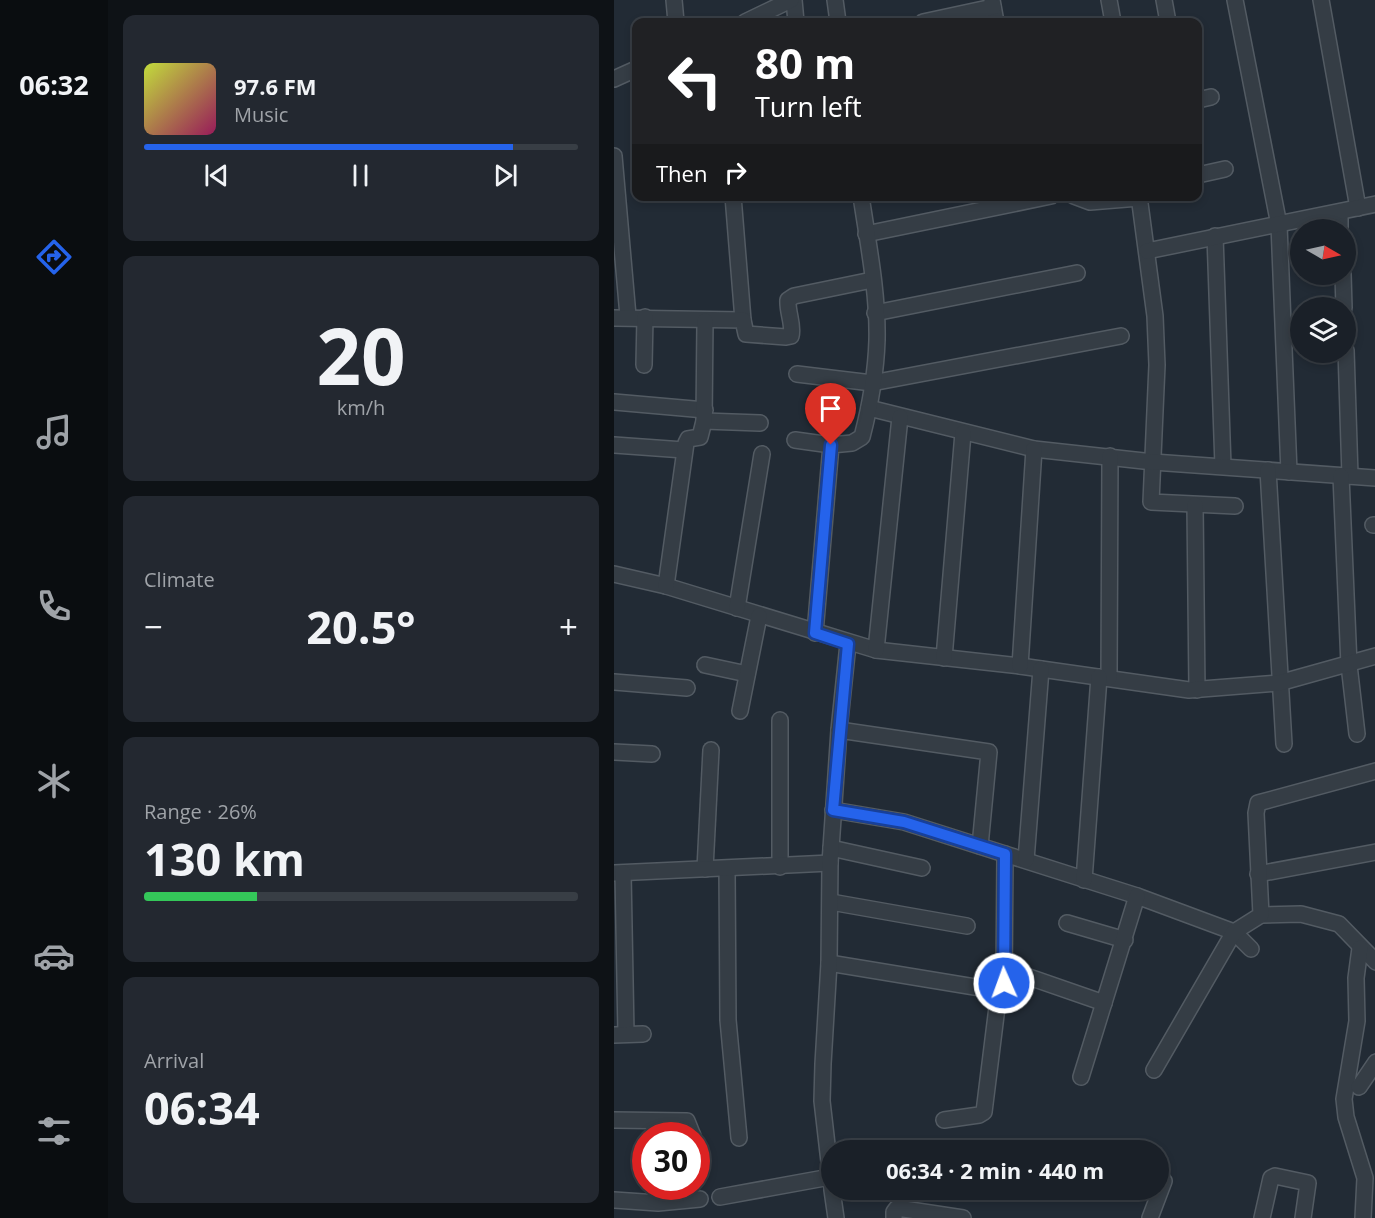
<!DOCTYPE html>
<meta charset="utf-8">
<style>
:root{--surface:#1a2028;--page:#232830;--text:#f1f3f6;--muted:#9fa3a8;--line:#383e45;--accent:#2563eb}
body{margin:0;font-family:"Open Sans",sans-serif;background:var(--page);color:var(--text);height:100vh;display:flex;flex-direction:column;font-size:22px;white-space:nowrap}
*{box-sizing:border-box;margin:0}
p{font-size:20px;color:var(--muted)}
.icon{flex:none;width:33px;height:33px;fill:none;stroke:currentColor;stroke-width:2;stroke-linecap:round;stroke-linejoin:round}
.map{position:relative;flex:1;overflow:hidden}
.drawer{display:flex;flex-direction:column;gap:15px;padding:15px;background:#0e1216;width:506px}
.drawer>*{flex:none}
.hud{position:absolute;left:18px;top:18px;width:570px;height:183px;border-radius:12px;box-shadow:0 3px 9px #0003,0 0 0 2px var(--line);background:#202124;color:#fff;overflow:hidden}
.needle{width:39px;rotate:99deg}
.tools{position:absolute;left:676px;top:219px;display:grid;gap:12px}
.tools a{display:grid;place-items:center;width:66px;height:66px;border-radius:50%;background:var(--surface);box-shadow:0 3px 9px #0003,0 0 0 2px var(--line);font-size:30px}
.speed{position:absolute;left:18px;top:1122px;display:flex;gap:12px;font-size:30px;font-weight:700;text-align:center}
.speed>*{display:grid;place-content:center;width:78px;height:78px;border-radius:50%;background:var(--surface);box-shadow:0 3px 9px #0003,0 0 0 2px var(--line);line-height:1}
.speed .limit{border:9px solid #d22;background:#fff;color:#111}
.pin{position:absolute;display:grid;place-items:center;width:51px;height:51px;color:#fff;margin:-62px -26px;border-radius:50% 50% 50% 0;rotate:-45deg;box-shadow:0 0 6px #0007}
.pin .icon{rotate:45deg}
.me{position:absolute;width:66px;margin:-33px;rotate:358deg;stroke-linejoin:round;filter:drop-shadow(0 0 4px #0008)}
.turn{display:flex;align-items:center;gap:21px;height:126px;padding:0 24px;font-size:27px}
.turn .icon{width:78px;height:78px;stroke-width:2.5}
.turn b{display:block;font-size:42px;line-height:51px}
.then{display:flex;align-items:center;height:57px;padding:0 24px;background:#0003;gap:12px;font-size:22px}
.big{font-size:45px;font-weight:700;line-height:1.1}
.drawer .card{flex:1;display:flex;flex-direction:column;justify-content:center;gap:9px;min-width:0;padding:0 21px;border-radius:12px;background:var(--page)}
.drawer .dial{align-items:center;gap:0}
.dial b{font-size:78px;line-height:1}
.song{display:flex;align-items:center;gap:18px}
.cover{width:72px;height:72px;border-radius:9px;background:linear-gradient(135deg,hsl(70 70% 55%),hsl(330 70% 35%))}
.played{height:6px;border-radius:3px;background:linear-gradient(90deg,var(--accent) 85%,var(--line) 85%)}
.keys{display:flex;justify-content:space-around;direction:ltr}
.heat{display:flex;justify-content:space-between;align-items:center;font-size:33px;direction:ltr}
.charge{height:9px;border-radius:4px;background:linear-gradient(90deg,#34c759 26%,var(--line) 0)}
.trip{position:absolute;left:207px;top:1140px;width:348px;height:60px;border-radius:30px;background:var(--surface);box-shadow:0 3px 9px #0003,0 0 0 2px var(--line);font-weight:700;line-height:60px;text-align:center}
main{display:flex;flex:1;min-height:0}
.dock{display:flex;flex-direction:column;width:108px;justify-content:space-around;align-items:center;background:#0a0d10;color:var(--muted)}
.dock .icon{width:42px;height:42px}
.dock .active{color:var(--accent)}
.dock b{font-size:27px;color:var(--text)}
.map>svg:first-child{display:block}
</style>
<main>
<nav class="dock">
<b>06:32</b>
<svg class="icon active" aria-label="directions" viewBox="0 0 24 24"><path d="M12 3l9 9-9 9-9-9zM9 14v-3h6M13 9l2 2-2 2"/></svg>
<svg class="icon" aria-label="music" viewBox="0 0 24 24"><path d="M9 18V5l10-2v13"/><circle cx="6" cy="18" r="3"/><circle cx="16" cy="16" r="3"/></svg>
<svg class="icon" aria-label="phone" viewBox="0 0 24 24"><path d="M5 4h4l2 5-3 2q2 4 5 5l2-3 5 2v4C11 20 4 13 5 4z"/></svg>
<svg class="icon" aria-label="climate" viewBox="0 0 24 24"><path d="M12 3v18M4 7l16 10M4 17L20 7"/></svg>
<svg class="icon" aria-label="car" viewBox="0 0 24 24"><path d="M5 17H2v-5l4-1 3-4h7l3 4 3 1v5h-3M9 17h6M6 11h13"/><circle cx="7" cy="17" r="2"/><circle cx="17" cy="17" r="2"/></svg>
<svg class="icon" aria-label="filters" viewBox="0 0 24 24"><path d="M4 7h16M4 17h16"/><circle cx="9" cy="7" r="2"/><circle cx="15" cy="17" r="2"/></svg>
</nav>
<section class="drawer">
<div class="card">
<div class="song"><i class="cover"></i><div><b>97.6 FM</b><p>Music</p></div></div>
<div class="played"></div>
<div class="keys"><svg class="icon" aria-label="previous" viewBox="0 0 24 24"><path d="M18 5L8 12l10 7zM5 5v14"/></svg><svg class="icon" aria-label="pause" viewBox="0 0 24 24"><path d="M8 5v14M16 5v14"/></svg><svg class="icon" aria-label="next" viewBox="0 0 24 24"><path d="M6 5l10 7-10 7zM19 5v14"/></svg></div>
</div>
<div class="card dial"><b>20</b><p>km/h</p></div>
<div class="card"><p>Climate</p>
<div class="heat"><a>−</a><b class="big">20.5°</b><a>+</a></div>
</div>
<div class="card"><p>Range · 26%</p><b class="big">130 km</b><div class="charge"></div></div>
<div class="card"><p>Arrival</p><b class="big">06:34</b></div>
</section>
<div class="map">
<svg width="762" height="1218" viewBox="0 0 762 1218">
<rect width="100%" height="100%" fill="#222b35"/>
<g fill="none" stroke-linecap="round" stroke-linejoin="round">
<defs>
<g id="minor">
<path d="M60 0 62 22"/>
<path d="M180 0 182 22"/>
<path d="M221 0 224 22"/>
<path d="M378 0 382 22"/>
<path d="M495 0 499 22"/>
<path d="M550 0 554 22"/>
<path d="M621 0 665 225 675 472"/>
<path d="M707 0 744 208"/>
<path d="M131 22 177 0"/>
<path d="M309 22 379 7"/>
<path d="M0 79 22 69"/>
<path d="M584 100 597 97"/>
<path d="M0 156 14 316"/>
<path d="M584 175 611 169"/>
<path d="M119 196 129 320"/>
<path d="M460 196 476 202 525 198"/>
<path d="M525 196 541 316 543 365 537 502 621 506"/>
<path d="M726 212V230"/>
<path d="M252 234 437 196"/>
<path d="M601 236 609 466"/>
<path d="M533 251 762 204"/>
<path d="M729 274 730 308"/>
<path d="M261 313 463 273"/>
<path d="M0 318 129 320 132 334 172 337 177 336C180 325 173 312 174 300L180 296 258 280"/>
<path d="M732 350 736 476"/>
<path d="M30 365 31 317"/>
<path d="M183 374 258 383 507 336"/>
<path d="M0 402 91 410"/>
<path d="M255 408 420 449 539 462 762 478"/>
<path d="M90 421 146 423"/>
<path d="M181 440 217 445"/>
<path d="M0 445 70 450"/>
<path d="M654 470 670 744"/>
<path d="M727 476 735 665 743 734"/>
<path d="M581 505 583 690"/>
<path d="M759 525H762"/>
<path d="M0 574 52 586 262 650 406 666 575 690 665 683 762 656"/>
<path d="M52 586 72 443 74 439 86 437 90 421 91 321"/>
<path d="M123 608 148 454"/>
<path d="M201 633 217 445 238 443 248 437C256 406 262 373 263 340 264 293 254 243 247 196"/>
<path d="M262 650 286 417"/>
<path d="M330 658 349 433"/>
<path d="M91 665 133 674"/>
<path d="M406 666 420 449"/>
<path d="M495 678 496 456"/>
<path d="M0 682 73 688"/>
<path d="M126 711 145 616"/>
<path d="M225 730 375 752 366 846"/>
<path d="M0 752 38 754"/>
<path d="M219 810 290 822 523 896 620 932 637 949"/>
<path d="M217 848 308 868"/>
<path d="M412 860 427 669"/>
<path d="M166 867V720"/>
<path d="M91 869 97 750"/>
<path d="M113 869 114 1020 125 1138"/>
<path d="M0 873 216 863"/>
<path d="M9 873 12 1034"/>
<path d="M644 874 762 852"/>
<path d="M470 880 485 677"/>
<path d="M217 902 353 926"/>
<path d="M647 915 687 914 725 924 762 962"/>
<path d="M453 923 511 940"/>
<path d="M746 948 742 978 743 1021 730 1099 732 1117 751 1178 749 1218"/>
<path d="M215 963 385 991 390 983 391 854"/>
<path d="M389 968 490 1003"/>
<path d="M0 1035 29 1034"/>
<path d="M540 1070 620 932 647 915 642 813 644 803 762 771"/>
<path d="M467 1077 523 896"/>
<path d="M745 1087 762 1062"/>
<path d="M0 1120 73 1121 79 1136"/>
<path d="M330 1120 365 1115 370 1112 385 991"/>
<path d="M82 1150 83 1151"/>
<path d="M218 1188 208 1101 209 1064 215 963 216 863 225 730 234 644"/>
<path d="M218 1190 222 1218"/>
<path d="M106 1197 216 1177"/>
<path d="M0 1200 44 1203 86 1199"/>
<path d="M280 1218V1212L283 1208 349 1218"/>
<path d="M536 1218 550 1181"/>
<path d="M648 1218 657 1178 661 1176 694 1183 689 1218"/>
</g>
</defs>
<use href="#minor" stroke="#535b63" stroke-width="18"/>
<use href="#minor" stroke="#353d45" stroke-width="15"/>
</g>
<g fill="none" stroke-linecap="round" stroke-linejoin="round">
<defs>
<path id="route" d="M217 445 201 633 234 644 219 810 290 822 391 854 390 983"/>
</defs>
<use href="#route" stroke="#184099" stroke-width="15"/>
<use href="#route" stroke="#2563eb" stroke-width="10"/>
</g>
</svg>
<div class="tools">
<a><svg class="needle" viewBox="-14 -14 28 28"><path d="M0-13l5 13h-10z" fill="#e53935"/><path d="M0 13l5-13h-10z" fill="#9fa3a8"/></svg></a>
<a><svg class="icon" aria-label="layers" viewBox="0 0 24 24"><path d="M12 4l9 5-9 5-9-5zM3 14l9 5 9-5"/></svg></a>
</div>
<div class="speed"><div class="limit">30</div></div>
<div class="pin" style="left:217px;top:445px;background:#d93025"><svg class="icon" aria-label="arrive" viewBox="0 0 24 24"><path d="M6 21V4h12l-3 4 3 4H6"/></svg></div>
<svg class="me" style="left:390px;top:983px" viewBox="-20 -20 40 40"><circle r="17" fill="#2563eb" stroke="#fff" stroke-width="3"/><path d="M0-11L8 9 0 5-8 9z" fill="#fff"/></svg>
<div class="trip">06:34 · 2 min · 440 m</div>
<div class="hud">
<div class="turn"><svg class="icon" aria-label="left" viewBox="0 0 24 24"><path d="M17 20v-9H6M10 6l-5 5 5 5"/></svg><div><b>80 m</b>Turn left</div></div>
<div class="then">Then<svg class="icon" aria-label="right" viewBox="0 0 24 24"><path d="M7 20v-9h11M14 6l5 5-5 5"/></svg></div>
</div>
</div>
</main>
